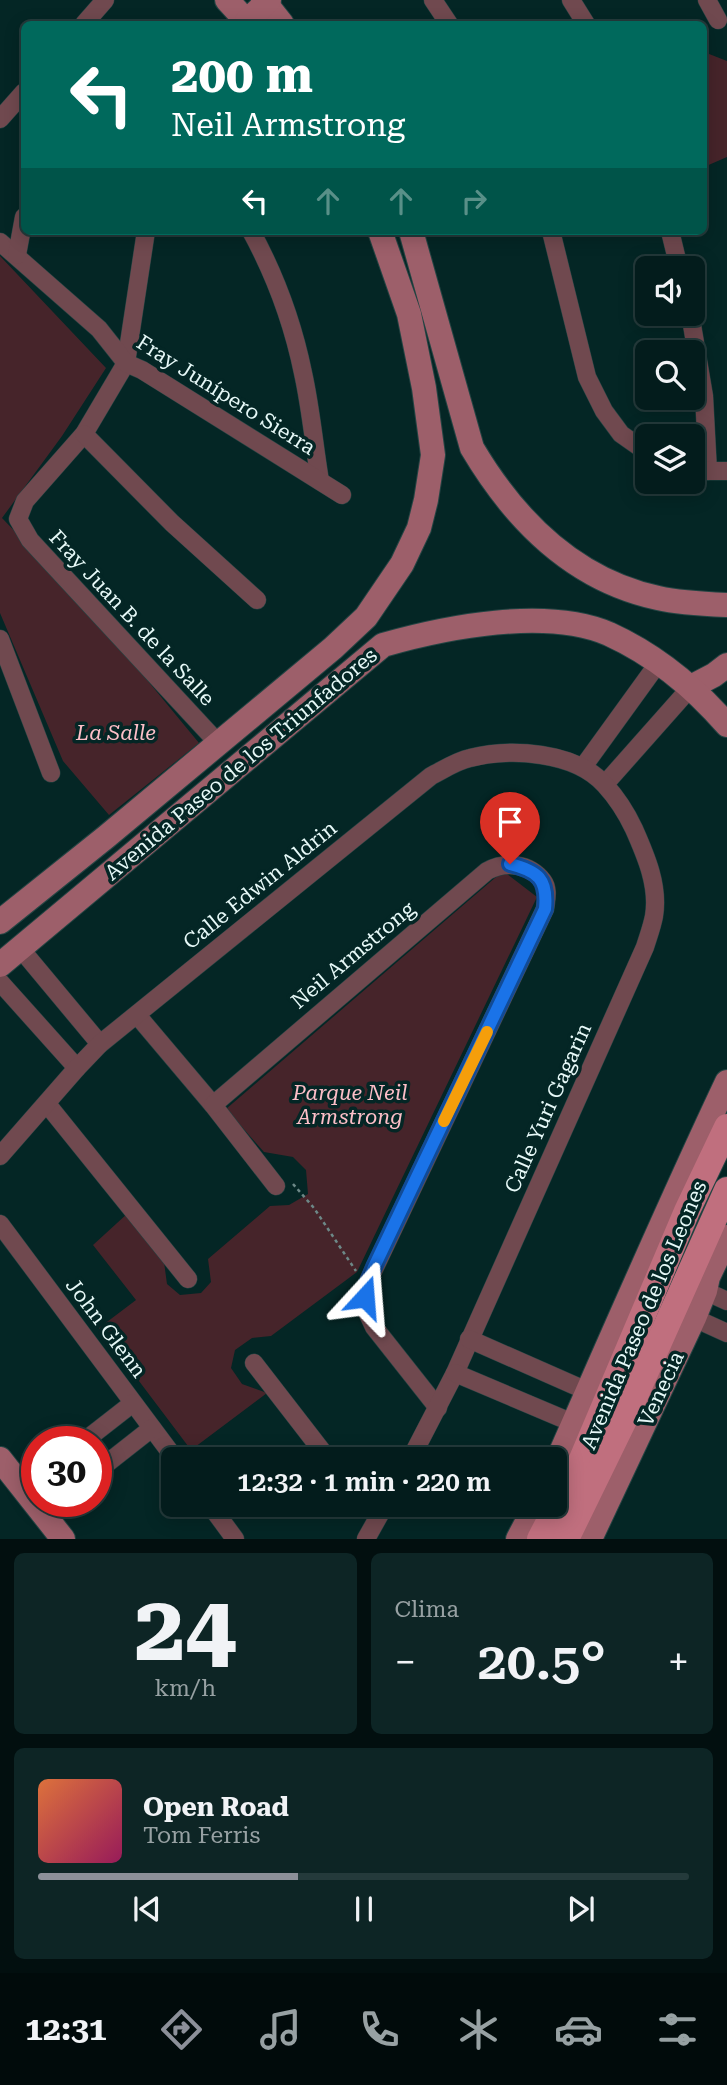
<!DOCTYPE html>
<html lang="es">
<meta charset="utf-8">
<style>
:root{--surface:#031c1c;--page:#0d2525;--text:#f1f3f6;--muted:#97a1a3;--line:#243a3b;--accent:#8c9099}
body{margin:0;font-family:"Roboto Serif",serif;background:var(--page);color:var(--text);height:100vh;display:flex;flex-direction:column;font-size:26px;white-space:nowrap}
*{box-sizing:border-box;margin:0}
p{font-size:23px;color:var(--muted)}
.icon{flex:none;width:38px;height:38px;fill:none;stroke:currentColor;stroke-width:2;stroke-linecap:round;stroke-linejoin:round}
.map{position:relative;height:1539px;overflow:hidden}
.drawer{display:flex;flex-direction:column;gap:14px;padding:14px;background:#020f0f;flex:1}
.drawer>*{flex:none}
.top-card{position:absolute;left:21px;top:21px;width:686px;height:214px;border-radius:10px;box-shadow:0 4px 18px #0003,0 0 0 2px var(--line);background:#00695c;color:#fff;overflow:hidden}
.buttons{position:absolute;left:635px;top:256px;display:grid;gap:14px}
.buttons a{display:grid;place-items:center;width:70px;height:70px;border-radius:10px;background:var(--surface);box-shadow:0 4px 18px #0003,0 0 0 2px var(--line);font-size:35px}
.speed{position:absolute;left:21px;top:1426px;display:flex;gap:14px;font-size:35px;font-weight:700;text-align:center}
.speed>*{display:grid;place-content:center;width:91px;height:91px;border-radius:50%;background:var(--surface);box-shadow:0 4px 18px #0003,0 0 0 2px var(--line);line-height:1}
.speed .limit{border:10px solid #d22;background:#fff;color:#111}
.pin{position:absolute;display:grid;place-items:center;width:60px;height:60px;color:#fff;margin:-72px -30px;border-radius:50% 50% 50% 0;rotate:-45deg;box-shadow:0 0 7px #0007}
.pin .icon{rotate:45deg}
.me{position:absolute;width:77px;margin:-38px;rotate:19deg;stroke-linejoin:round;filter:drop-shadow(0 0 5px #0008)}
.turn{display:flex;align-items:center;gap:24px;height:147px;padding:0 35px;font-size:32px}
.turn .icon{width:91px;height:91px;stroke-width:2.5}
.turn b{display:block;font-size:49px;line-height:60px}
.lanes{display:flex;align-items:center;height:66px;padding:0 35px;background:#0003;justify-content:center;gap:35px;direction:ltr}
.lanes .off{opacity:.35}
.big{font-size:52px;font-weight:600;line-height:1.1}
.drawer .tile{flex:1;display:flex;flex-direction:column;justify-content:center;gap:10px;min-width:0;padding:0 24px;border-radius:10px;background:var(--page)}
.drawer .dial{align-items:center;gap:0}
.dial b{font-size:91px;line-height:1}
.song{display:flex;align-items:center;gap:21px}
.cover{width:84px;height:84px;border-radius:10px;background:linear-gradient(135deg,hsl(20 70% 55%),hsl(330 70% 35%))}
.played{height:7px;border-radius:4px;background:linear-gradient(90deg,var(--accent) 40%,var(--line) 40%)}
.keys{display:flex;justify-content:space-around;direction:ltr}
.heat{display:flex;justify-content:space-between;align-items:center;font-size:38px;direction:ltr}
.drawer .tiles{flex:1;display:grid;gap:14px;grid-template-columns:1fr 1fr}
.tile:last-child{grid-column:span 2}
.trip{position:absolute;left:161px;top:1447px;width:406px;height:70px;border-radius:10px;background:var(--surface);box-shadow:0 4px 18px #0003,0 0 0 2px var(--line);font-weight:600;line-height:70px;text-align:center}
.dock{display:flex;height:112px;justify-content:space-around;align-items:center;background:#010b0b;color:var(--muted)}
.dock .icon{width:49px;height:49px}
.dock .on{color:var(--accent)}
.dock b{font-size:32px;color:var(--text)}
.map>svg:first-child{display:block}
</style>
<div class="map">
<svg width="727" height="1539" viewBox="0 0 727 1539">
<rect width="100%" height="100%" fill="#042625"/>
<g fill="#46242a">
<path d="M704 52 727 61V157L704 167Z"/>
<path d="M0 256 106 368 62 436 2 518C72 589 136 666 199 743L109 815 63 761 0 613Z"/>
<path d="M503 871 537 897 357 1272 271 1336 252 1338 235 1350 231 1368 242 1384 267 1393 191 1450 99 1328 136 1300 93 1245 128 1213 164 1262 167 1284 180 1295 201 1293 211 1282 208 1259 270 1206 289 1205 308 1194 306 1170 293 1157 264 1152 226 1109Z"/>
</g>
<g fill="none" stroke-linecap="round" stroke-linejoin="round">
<defs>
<g id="street">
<path d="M433 0 449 24"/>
<path d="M571 0 586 24"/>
<path d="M707 0 718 20"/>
<path d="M84 24 105 0"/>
<path d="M0 119 24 92"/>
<path d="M146 231 126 363 84 434 25 501 18 519 30 540 218 743"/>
<path d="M251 231C275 275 293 324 303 373 311 409 314 445 320 481"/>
<path d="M551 231 587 377 604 411 621 434 648 453"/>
<path d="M670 231 679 268"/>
<path d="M0 242 99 329 126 363 142 370 342 495"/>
<path d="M17 255 24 217"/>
<path d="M690 313 704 396 708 471"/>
<path d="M84 434 172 523 257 600"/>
<path d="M693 467 708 471H727"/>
<path d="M0 639 51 773"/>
<path d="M583 767 659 662"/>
<path d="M605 784 691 687"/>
<path d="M20 948 100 1044"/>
<path d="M0 982 77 1068"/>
<path d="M137 1015 213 1105 276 1186"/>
<path d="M47 1104 188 1279"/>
<path d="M213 1105 487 871C505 861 529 863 543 881 549 889 546 900 545 909L366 1286V1310L374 1327 438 1408"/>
<path d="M0 1156 77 1068 100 1044 431 776C443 770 456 761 470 758 510 748 575 751 605 785 616 797 627 814 634 829 646 856 659 886 654 916 652 927 648 937 645 947L455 1373 410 1460"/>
<path d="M0 1224 176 1460"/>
<path d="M705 1291 727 1301"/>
<path d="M694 1318 727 1333"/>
<path d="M469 1339 587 1391"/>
<path d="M254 1363 329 1460"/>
<path d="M455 1373 573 1423"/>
<path d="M83 1442 133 1403"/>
<path d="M96 1472 152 1428"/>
<path d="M210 1505 235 1539"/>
<path d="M43 1514 59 1502"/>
<path d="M366 1539 385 1505"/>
</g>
<g id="secondary">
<path d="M227 0 249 24"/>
<path d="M263 0 282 24"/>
<path d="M247 21 269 0"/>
<path d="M411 231 472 448C514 519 574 580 658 598 680 603 704 604 727 605"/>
<path d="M691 687 714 675 727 665"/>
<path d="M0 922 106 837 333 648 366 617 402 564 419 528 426 500 433 455 424 388 409 314 380 231"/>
<path d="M0 965 383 645C446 627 546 607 609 634 655 655 694 687 727 725"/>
<path d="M0 1459 63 1539"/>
<path d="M555 1466C611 1338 667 1209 727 1082"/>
<path d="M518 1539 536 1505"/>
<path d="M590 1539 694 1318 705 1291 708 1277 727 1237"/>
</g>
<g id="primary">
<path d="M540 1539 582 1459 687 1211 727 1127"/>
<path d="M566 1539 626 1416 727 1190"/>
</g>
</defs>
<use href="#street" stroke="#244443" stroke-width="19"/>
<use href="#secondary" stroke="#244443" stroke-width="26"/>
<use href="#primary" stroke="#244443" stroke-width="28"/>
<path stroke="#6d8887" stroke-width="2.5" stroke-dasharray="3.5 3.5" stroke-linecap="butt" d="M293 1184 314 1208 356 1271"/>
<use href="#street" stroke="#70494f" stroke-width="18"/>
<use href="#secondary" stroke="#9d5f6a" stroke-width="24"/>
<use href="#primary" stroke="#c06f7e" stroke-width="26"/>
</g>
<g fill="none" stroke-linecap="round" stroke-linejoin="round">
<defs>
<path id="route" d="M365 1297 366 1286 374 1267 545 909C548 879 538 871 510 864"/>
</defs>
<use href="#route" stroke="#114b97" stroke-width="18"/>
<use href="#route" stroke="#1a73e8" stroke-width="12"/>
<path stroke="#f59e0b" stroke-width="12" d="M444 1121 487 1032"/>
</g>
<g text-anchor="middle" stroke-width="7" stroke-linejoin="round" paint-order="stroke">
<g font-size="21" fill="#e7f9f8" stroke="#042625">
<text transform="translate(226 395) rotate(32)" y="7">Fray Junípero Sierra</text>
<text transform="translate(132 618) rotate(47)" y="7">Fray Juan B. de la Salle</text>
<text transform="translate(241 764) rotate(-40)" y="7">Avenida Paseo de los Triunfadores</text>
<text transform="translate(260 885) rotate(-39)" y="7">Calle Edwin Aldrin</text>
<text transform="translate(353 955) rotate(-40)" y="7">Neil Armstrong</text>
<text transform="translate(548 1108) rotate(-66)" y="7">Calle Yuri Gagarin</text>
<text transform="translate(644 1315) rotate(-67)" y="7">Avenida Paseo de los Leones</text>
<text transform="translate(106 1328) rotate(53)" y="7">John Glenn</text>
<text transform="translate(661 1389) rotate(-65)" y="7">Venecia</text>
</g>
<g font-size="21" font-style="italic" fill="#fdbfc8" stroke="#042625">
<text x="116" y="740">La Salle</text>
<text x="350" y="1100">Parque Neil<tspan x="350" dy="24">Armstrong</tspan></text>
</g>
</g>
</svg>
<div class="buttons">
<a><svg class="icon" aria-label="sound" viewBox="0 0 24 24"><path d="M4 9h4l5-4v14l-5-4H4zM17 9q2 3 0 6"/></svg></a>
<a><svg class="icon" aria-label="search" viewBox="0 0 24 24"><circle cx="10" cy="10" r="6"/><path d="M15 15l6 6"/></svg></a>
<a><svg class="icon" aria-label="layers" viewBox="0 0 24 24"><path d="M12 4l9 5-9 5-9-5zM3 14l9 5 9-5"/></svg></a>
</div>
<div class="speed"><div class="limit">30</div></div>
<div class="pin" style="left:510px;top:864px;background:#d93025"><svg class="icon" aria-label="arrive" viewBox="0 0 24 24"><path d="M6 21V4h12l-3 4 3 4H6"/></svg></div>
<svg class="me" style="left:365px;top:1297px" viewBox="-20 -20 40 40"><path d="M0-17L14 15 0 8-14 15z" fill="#1a73e8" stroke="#fff" stroke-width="4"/></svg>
<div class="trip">12:32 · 1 min · 220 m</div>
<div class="top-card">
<div class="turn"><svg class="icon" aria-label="left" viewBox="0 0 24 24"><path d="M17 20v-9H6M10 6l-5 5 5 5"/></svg><div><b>200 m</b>Neil Armstrong</div></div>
<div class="lanes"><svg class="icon" aria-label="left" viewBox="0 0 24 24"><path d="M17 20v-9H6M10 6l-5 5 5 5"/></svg><svg class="icon off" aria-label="ahead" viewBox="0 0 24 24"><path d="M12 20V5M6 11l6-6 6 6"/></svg><svg class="icon off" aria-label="ahead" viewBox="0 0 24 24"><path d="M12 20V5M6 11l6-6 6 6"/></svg><svg class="icon off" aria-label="right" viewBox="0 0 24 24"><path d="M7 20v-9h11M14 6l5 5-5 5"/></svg></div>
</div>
</div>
<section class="drawer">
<div class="tiles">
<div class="tile dial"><b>24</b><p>km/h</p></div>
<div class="tile"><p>Clima</p>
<div class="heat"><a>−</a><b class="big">20.5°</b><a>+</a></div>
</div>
<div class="tile">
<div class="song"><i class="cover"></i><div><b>Open Road</b><p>Tom Ferris</p></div></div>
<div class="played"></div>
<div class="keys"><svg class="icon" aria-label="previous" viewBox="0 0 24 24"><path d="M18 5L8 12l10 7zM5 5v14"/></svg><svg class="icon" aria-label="pause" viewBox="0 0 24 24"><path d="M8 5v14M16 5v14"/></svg><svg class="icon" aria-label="next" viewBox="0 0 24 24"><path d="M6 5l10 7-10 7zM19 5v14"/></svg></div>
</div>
</div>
</section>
<nav class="dock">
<b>12:31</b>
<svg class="icon on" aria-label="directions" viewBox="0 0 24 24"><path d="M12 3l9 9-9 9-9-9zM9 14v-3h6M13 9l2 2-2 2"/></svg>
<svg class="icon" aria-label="music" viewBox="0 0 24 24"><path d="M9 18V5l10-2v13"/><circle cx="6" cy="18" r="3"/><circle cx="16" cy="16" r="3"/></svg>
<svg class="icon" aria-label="phone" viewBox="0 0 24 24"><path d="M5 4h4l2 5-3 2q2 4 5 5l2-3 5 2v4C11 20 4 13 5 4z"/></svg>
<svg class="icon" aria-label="climate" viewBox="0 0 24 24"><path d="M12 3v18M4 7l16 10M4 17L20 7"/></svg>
<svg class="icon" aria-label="car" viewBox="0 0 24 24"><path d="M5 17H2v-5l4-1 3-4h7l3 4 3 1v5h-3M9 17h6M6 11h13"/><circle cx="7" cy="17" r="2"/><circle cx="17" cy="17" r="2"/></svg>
<svg class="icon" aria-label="filters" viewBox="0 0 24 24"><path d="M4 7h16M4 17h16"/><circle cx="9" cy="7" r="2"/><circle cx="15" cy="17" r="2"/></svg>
</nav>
